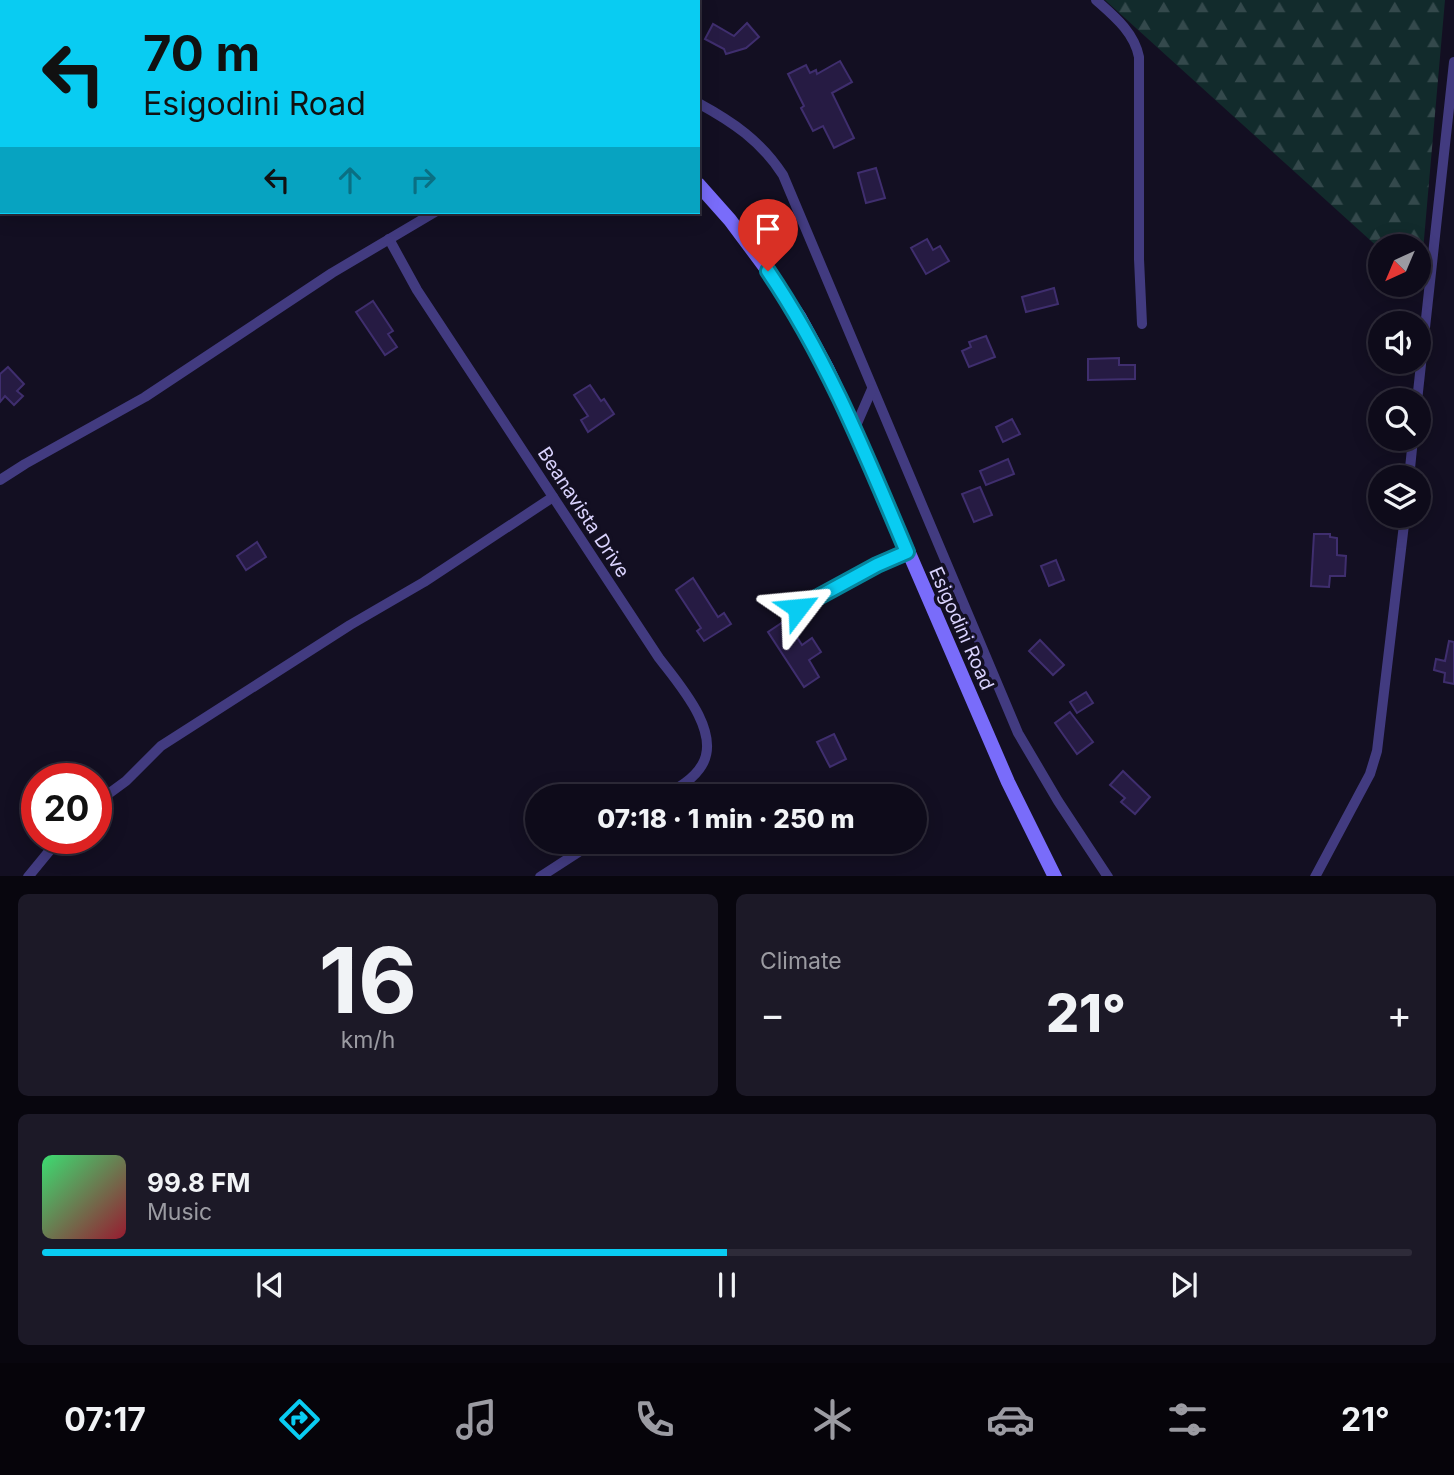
<!DOCTYPE html>
<meta charset="utf-8">
<style>
:root{--surface:#0e0b1a;--page:#1c1927;--text:#f1f3f6;--muted:#9b9ba2;--line:#2e2b39;--accent:#09ccf2}
body{margin:0;font-family:Inter,sans-serif;background:var(--page);color:var(--text);height:100vh;display:flex;flex-direction:column;font-size:26px;white-space:nowrap}
*{box-sizing:border-box;margin:0}
p{font-size:23px;color:var(--muted)}
.icon{flex:none;width:38px;height:38px;fill:none;stroke:currentColor;stroke-width:2;stroke-linecap:round;stroke-linejoin:round}
.map{position:relative;height:876px;overflow:hidden}
.drawer{display:flex;flex-direction:column;gap:18px;padding:18px;background:#08060e;flex:1}
.drawer>*{flex:none}
.banner{position:absolute;left:0px;top:0px;width:700px;height:214px;box-shadow:0 4px 18px #0003,0 0 0 2px var(--line);background:#09ccf2;color:#111;overflow:hidden}
.needle{width:46px;rotate:224deg}
.buttons{position:absolute;left:1368px;top:234px;display:grid;gap:14px}
.buttons a{display:grid;place-items:center;width:63px;height:63px;border-radius:50%;background:var(--surface);box-shadow:0 4px 18px #0003,0 0 0 2px var(--line);font-size:35px}
.speed{position:absolute;left:21px;top:763px;display:flex;gap:14px;font-size:35px;font-weight:700;text-align:center}
.speed>*{display:grid;place-content:center;width:91px;height:91px;border-radius:50%;background:var(--surface);box-shadow:0 4px 18px #0003,0 0 0 2px var(--line);line-height:1}
.speed .limit{border:10px solid #d22;background:#fff;color:#111}
.pin{position:absolute;display:grid;place-items:center;width:60px;height:60px;color:#fff;margin:-72px -30px;border-radius:50% 50% 50% 0;rotate:-45deg;box-shadow:0 0 7px #0007}
.pin .icon{rotate:45deg}
.me{position:absolute;width:77px;margin:-38px;rotate:61deg;stroke-linejoin:round;filter:drop-shadow(0 0 5px #0008)}
.turn{display:flex;align-items:center;gap:24px;height:147px;padding:0 28px;font-size:32px}
.turn .icon{width:91px;height:91px;stroke-width:2.5}
.turn b{display:block;font-size:49px;line-height:60px}
.lanes{display:flex;align-items:center;height:66px;padding:0 28px;background:#0003;justify-content:center;gap:35px;direction:ltr}
.lanes .off{opacity:.35}
.big{font-size:52px;font-weight:800;line-height:1.1}
.drawer .tile{flex:1;display:flex;flex-direction:column;justify-content:center;gap:10px;min-width:0;padding:0 24px;border-radius:10px;background:var(--page)}
.drawer .dial{align-items:center;gap:0}
.dial b{font-size:91px;line-height:1}
.song{display:flex;align-items:center;gap:21px}
.cover{width:84px;height:84px;border-radius:10px;background:linear-gradient(135deg,hsl(140 70% 55%),hsl(350 70% 35%))}
.played{height:7px;border-radius:4px;background:linear-gradient(90deg,var(--accent) 50%,var(--line) 50%)}
.keys{display:flex;justify-content:space-around;direction:ltr}
.heat{display:flex;justify-content:space-between;align-items:center;font-size:38px;direction:ltr}
.drawer .tiles{flex:1;display:grid;gap:18px;grid-template-columns:1fr 1fr}
.tile:last-child{grid-column:span 2}
.trip{position:absolute;left:525px;top:784px;width:402px;height:70px;border-radius:35px;background:var(--surface);box-shadow:0 4px 18px #0003,0 0 0 2px var(--line);font-weight:800;line-height:70px;text-align:center}
.tab-bar{display:flex;height:112px;justify-content:space-around;align-items:center;background:#06040a;color:var(--muted)}
.tab-bar .icon{width:49px;height:49px}
.tab-bar .selected{color:var(--accent)}
.tab-bar b{font-size:32px;color:var(--text)}
.map>svg:first-child{display:block}
</style>
<div class="map">
<svg width="1454" height="877" viewBox="0 0 1454 877">
<defs>
<pattern id="forest-firs" width="22" height="20" patternUnits="userSpaceOnUse" patternTransform="scale(1.75)"><rect width="22" height="20" fill="#122b2c"/><path d="M5 1l3.5 6h-7zM16 11l3.5 6h-7z" fill="#34494c"/></pattern>
</defs>
<rect width="100%" height="100%" fill="#130f22"/>
<path fill="url(#forest-firs)" d="M1105 0H1445L1420 285 1419 247H1381V250Z"/>
<g fill="#261b43" stroke="#3f2e6e" stroke-width="2">
<path d="M747 23 759 37 746 48 726 54 724 49 705 39 713 24 734 36Z"/>
<path d="M840 61 852 82 832 93 854 138 834 148 823 126 813 131 801 108 804 106 788 74 806 65 810 73 816 70 817 74Z"/>
<path d="M876 168 885 198 866 203 858 173Z"/>
<path d="M927 239 933 250 940 246 949 261 926 274 911 248Z"/>
<path d="M1054 288 1058 304 1026 312 1022 297Z"/>
<path d="M373 301 393 331 388 334 397 347 385 355 356 312Z"/>
<path d="M986 336 995 357 969 367 962 351 971 347 969 342Z"/>
<path d="M1119 358V365H1135V379L1088 380V359Z"/>
<path d="M8 367 24 384 17 391 23 396 14 405 5 396 0 402V374Z"/>
<path d="M590 385 601 401 604 399 614 414 588 432 581 420 588 416 574 395Z"/>
<path d="M1012 419 1020 434 1003 442 996 427Z"/>
<path d="M1008 459 1014 474 986 485 980 471Z"/>
<path d="M980 487 992 515 974 522 962 494Z"/>
<path d="M1314 534H1330V537L1337 538V555L1346 556 1345 576H1330L1329 587 1311 586Z"/>
<path d="M257 542 266 557 246 570 237 556Z"/>
<path d="M1056 560 1064 580 1049 586 1041 566Z"/>
<path d="M693 578 718 617 724 613 731 624 704 641 697 631 701 628 676 590Z"/>
<path d="M786 620 802 645 812 638 821 652 809 660 819 677 804 687 768 632Z"/>
<path d="M1040 640 1064 665 1053 675 1029 651Z"/>
<path d="M1449 641 1454 642V684L1444 682 1445 673 1434 670 1436 659 1445 661Z"/>
<path d="M1086 692 1093 703 1077 713 1070 702Z"/>
<path d="M1070 712 1093 742 1077 754 1055 723Z"/>
<path d="M834 734 846 759 830 767 817 742Z"/>
<path d="M1123 771 1150 797 1135 814 1121 802 1125 798 1110 785Z"/>
</g>
<g fill="none" stroke-linecap="round" stroke-linejoin="round">
<path stroke="#423b80" stroke-width="5" d="M798 608 877 565 907 552"/>
<g stroke="#423b80" stroke-width="10">
<path d="M512 0 515 2"/>
<path d="M1096 0C1114 16 1134 32 1139 57V259L1142 324"/>
<path d="M698 103C733 122 761 141 783 175L1018 733 1058 801 1108 877"/>
<path d="M389 239 417 290 659 658C678 683 722 732 702 765 694 779 678 788 664 796"/>
<path d="M1417 401 1454 62"/>
<path d="M855 428 872 389"/>
<path d="M1409 478 1413 439"/>
<path d="M0 480 25 464 145 397 332 273 435 212"/>
<path d="M96 803 126 781 161 746 350 625 424 582 553 497"/>
<path d="M28 877 60 838"/>
<path d="M540 877 594 842"/>
<path d="M1315 877 1370 774 1377 751 1405 516"/>
</g>
<g stroke="#796cfa" stroke-width="14">
<path d="M444 0 448 2"/>
<path d="M698 184 730 220 768 271 800 318 827 368 855 428 1008 782 1055 877"/>
</g>
</g>
<g fill="none" stroke-linecap="round" stroke-linejoin="round">
<defs>
<path id="route" d="M768 271C827 358 866 455 907 552L877 565 798 608"/>
</defs>
<use href="#route" stroke="#06859d" stroke-width="18"/>
<use href="#route" stroke="#09ccf2" stroke-width="12"/>
</g>
<g text-anchor="middle" stroke-width="7" stroke-linejoin="round" paint-order="stroke">
<g font-size="19" fill="#d9d2fd" stroke="#130f22">
<text transform="translate(584 512) rotate(57)" y="7">Beanavista Drive</text>
<text transform="translate(962 628) rotate(66)" y="7">Esigodini Road</text>
</g>
</g>
</svg>
<div class="buttons">
<a><svg class="needle" viewBox="-14 -14 28 28"><path d="M0-13l5 13h-10z" fill="#e53935"/><path d="M0 13l5-13h-10z" fill="#9b9ba2"/></svg></a>
<a><svg class="icon" aria-label="sound" viewBox="0 0 24 24"><path d="M4 9h4l5-4v14l-5-4H4zM17 9q2 3 0 6"/></svg></a>
<a><svg class="icon" aria-label="search" viewBox="0 0 24 24"><circle cx="10" cy="10" r="6"/><path d="M15 15l6 6"/></svg></a>
<a><svg class="icon" aria-label="layers" viewBox="0 0 24 24"><path d="M12 4l9 5-9 5-9-5zM3 14l9 5 9-5"/></svg></a>
</div>
<div class="speed"><div class="limit">20</div></div>
<div class="pin" style="left:768px;top:271px;background:#d93025"><svg class="icon" aria-label="arrive" viewBox="0 0 24 24"><path d="M6 21V4h12l-3 4 3 4H6"/></svg></div>
<svg class="me" style="left:798px;top:608px" viewBox="-20 -20 40 40"><path d="M0-17L14 15 0 8-14 15z" fill="#09ccf2" stroke="#fff" stroke-width="4"/></svg>
<div class="trip">07:18 · 1 min · 250 m</div>
<div class="banner">
<div class="turn"><svg class="icon" aria-label="left" viewBox="0 0 24 24"><path d="M17 20v-9H6M10 6l-5 5 5 5"/></svg><div><b>70 m</b>Esigodini Road</div></div>
<div class="lanes"><svg class="icon" aria-label="left" viewBox="0 0 24 24"><path d="M17 20v-9H6M10 6l-5 5 5 5"/></svg><svg class="icon off" aria-label="ahead" viewBox="0 0 24 24"><path d="M12 20V5M6 11l6-6 6 6"/></svg><svg class="icon off" aria-label="right" viewBox="0 0 24 24"><path d="M7 20v-9h11M14 6l5 5-5 5"/></svg></div>
</div>
</div>
<section class="drawer">
<div class="tiles">
<div class="tile dial"><b>16</b><p>km/h</p></div>
<div class="tile"><p>Climate</p>
<div class="heat"><a>−</a><b class="big">21°</b><a>+</a></div>
</div>
<div class="tile">
<div class="song"><i class="cover"></i><div><b>99.8 FM</b><p>Music</p></div></div>
<div class="played"></div>
<div class="keys"><svg class="icon" aria-label="previous" viewBox="0 0 24 24"><path d="M18 5L8 12l10 7zM5 5v14"/></svg><svg class="icon" aria-label="pause" viewBox="0 0 24 24"><path d="M8 5v14M16 5v14"/></svg><svg class="icon" aria-label="next" viewBox="0 0 24 24"><path d="M6 5l10 7-10 7zM19 5v14"/></svg></div>
</div>
</div>
</section>
<nav class="tab-bar">
<b>07:17</b>
<svg class="icon selected" aria-label="directions" viewBox="0 0 24 24"><path d="M12 3l9 9-9 9-9-9zM9 14v-3h6M13 9l2 2-2 2"/></svg>
<svg class="icon" aria-label="music" viewBox="0 0 24 24"><path d="M9 18V5l10-2v13"/><circle cx="6" cy="18" r="3"/><circle cx="16" cy="16" r="3"/></svg>
<svg class="icon" aria-label="phone" viewBox="0 0 24 24"><path d="M5 4h4l2 5-3 2q2 4 5 5l2-3 5 2v4C11 20 4 13 5 4z"/></svg>
<svg class="icon" aria-label="climate" viewBox="0 0 24 24"><path d="M12 3v18M4 7l16 10M4 17L20 7"/></svg>
<svg class="icon" aria-label="car" viewBox="0 0 24 24"><path d="M5 17H2v-5l4-1 3-4h7l3 4 3 1v5h-3M9 17h6M6 11h13"/><circle cx="7" cy="17" r="2"/><circle cx="17" cy="17" r="2"/></svg>
<svg class="icon" aria-label="filters" viewBox="0 0 24 24"><path d="M4 7h16M4 17h16"/><circle cx="9" cy="7" r="2"/><circle cx="15" cy="17" r="2"/></svg>
<b>21°</b>
</nav>
